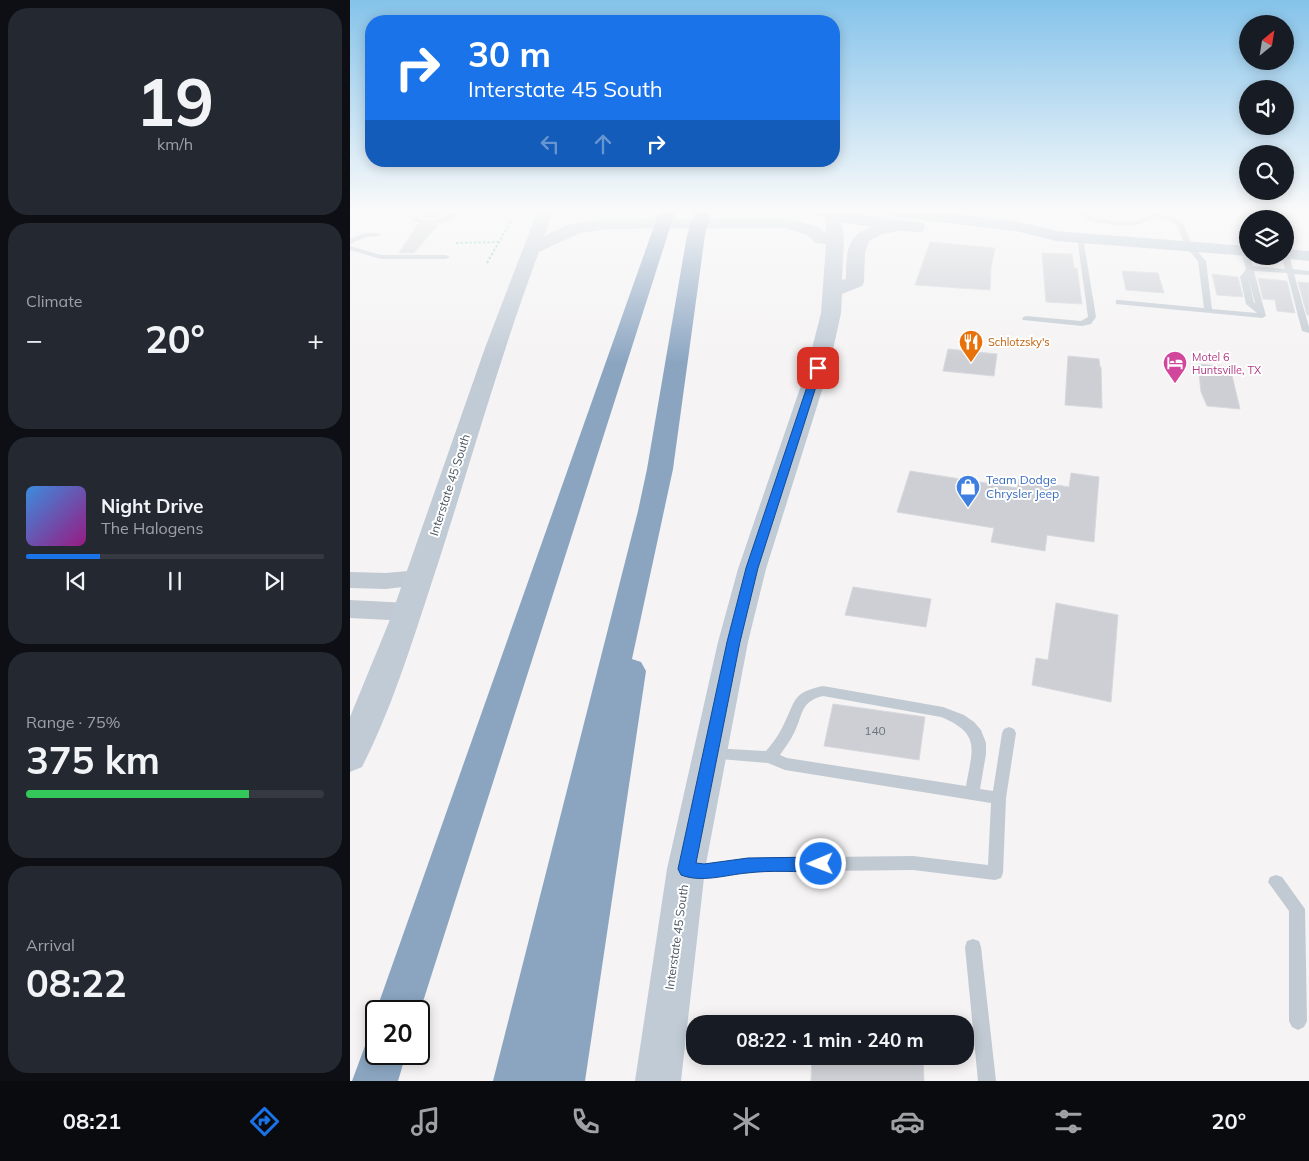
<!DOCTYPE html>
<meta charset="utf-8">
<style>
:root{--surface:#171b24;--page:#242831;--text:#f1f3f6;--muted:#9ea1a6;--line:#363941;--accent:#1a73e8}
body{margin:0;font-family:Mulish,sans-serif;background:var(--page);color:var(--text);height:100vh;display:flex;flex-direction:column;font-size:19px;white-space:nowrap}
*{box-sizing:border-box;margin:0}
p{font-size:16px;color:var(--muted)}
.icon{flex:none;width:28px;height:28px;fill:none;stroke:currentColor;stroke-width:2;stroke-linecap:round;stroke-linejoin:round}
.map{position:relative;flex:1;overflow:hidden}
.drawer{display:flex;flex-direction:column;gap:8px;padding:8px;background:#0d0f14;width:350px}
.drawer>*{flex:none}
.hud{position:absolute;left:15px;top:15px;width:475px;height:152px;border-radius:20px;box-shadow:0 2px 12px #0003;background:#1a73e8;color:#fff;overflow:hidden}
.needle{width:32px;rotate:30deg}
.controls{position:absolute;left:889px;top:15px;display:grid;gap:10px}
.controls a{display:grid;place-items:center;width:55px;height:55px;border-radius:50%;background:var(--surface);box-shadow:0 2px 12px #0003;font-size:25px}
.speed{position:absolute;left:15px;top:1000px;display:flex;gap:10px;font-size:25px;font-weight:700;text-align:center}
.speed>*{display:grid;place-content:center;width:65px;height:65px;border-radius:50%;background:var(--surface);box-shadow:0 2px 12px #0003;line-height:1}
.speed .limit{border:2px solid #111;border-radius:8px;background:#fff;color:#111}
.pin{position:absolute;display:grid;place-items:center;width:42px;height:42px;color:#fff;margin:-21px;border-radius:10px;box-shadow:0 2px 8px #0006}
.me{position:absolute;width:55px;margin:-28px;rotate:269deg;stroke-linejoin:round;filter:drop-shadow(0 0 4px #0008)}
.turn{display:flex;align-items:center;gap:18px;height:105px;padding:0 20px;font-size:22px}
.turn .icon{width:65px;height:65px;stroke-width:2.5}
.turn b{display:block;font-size:35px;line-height:42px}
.lanes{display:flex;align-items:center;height:48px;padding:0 20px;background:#0003;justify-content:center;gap:25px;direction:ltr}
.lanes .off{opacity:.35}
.big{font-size:38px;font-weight:700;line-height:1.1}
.drawer .tile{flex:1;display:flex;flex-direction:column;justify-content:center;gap:8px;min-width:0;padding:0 18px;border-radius:20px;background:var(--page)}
.drawer .dial{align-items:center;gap:0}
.dial b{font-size:65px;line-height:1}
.song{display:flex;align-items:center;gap:15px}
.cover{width:60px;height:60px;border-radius:8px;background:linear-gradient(135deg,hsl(210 70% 55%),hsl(310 70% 35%))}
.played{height:5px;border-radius:2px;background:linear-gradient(90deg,var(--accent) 25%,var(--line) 25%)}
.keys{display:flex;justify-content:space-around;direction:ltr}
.heat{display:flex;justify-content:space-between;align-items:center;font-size:28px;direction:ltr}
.charge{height:8px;border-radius:4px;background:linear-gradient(90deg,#34c759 75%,var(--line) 0)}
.trip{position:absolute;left:336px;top:1015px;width:288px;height:50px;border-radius:20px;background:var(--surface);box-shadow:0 2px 12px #0003;font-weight:700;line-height:50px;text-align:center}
.menu{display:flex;height:80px;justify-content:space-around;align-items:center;background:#090b0e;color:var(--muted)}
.menu .icon{width:35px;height:35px}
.menu .on{color:var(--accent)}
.menu b{font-size:22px;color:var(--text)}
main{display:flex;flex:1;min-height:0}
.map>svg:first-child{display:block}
</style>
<main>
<section class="drawer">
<div class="tile dial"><b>19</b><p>km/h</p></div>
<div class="tile"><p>Climate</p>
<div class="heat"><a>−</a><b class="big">20°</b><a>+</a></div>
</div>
<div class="tile">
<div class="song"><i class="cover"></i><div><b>Night Drive</b><p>The Halogens</p></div></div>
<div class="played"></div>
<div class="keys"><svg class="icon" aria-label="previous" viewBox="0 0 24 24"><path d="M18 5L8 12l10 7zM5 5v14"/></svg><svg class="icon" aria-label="pause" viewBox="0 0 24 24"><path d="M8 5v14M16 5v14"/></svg><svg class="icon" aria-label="next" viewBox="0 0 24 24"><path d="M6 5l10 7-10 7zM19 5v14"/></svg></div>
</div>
<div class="tile"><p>Range · 75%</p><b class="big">375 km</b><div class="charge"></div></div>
<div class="tile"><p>Arrival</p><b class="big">08:22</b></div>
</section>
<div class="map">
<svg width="959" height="1081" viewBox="0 0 959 1081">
<rect width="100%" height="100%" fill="#f5f3f3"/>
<g fill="#cdcfd5" stroke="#d7d9de">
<path d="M75 212H96L87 218H72Z"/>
<path d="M68 224 88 225 64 253H49Z"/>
<path d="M580 242 645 248 641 268 640 290 565 285Z"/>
<path d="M692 253 722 254 724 268H727L732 304 696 302Z"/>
<path d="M772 271 808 273 814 293 776 290Z"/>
<path d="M862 274 888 277 893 297 867 295Z"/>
<path d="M908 278 937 281 945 313 927 311 925 300 913 299Z"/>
<path d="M948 282 959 283V315H957Z"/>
<path d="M598 349 647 354 644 376 593 371Z"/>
<path d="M718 356 749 359 750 367H751L752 408 715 405Z"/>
<path d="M848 364 880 367 890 409 857 406 851 392Z"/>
<path d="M560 471 667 488 669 479 719 487 721 473 749 477 744 542 697 535 695 551 641 542 644 528 547 512Z"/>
<path d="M503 587 581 599 576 627 495 615Z"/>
<path d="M706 603 768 615 761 702 682 685 686 658 698 660Z"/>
<path d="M483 704 575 717 569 760 474 746Z"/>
<path d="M462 1056H573L574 1081H461Z"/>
</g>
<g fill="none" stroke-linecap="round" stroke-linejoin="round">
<g stroke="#7ad0a6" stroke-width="2" stroke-dasharray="2.5 2" stroke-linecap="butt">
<path d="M106 243 149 242"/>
<path d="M137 263 166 212"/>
</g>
<g fill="#c1cad2" fill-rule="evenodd">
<path d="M64 212H70L68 219C91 225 94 212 109 212 97 226 79 226 63 221L61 217Z"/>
<path d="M730 212H736L744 218 772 222 786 221 806 213 826 218 834 225 842 245 856 261 862 309 907 313 896 304 890 277 896 269 891 251 898 249V256H900L903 266 935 269 932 256H935V252H938L943 269 959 271V275L944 274 959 327V333L952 331 937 273 904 271 916 316 912 318 766 304V300H769L854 308 848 261 835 246 828 226 822 221 807 217 789 224 772 226 740 221 734 218ZM898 277 905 303H904Z"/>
<path d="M28 233 31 235 30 236 16 237 0 244V239L15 233Z"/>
<path d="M730 235 733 237 746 317 741 324 732 326 673 320 672 318 676 316 731 321 738 317 727 237Z"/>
<path d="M0 246 31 255H96L100 257 96 259H31L0 250Z"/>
<path d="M473 686 593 707 614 715 624 722 631 730 636 743V754L630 789 643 791 652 733 654 729 659 727 664 729 666 733 656 798 653 873 651 878 645 880 563 870 398 872 354 878 333 875 331 870 333 865 339 863 354 864 398 858 563 856 638 865 641 803 435 770 418 763 358 758 356 754 358 750 363 748 416 751C422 744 428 736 432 728 446 702 440 693 473 686ZM473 696 591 717C632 734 622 750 616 786L437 758 430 755C435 747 441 740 445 731 453 714 451 701 473 696Z"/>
<path d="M926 875 932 877 955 909 957 1021 954 1027 948 1030 942 1027 939 1021V911L918 882 920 877Z"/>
<path d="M623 939 629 941 631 947 646 1081H628L615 947 617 941Z"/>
</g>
<g fill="#c1cad2" fill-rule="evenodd">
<path d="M69 570 77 572 81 578 77 584 36 589 0 588V572L36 573Z"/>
<path d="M0 600 59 603 68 606 71 612 68 618 59 621 0 618Z"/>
</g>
<path fill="#c1cbd6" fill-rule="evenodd" d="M187 212H203L194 236 220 224 257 219 436 218 469 227 476 234 475 212H491L494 240 492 280 496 279C496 246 498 231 533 224 542 222 552 219 561 221L563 225 561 229 532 234 519 241 515 253 514 282 512 286 492 294 491 313 479 368 416 569 398 642 355 869 331 1081H285L317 869 368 642 388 569 457 368 471 313 476 244 466 243 457 235 435 228 257 229 230 233 189 252C147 364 116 480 78 594 59 652 40 712 12 767L0 772V717L39 622 135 348Z"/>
<g fill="#b3c2d1" fill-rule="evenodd">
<path d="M462 212H489L567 222 573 223 575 227 573 231 567 232C550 230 470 223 462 212Z"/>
<path d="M538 212H587L666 221 706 231 898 246V256L706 241 666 231 546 217 540 215Z"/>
<path d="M935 249 959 251V261L929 258 928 256H935Z"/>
</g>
<g fill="#8ba5c1" fill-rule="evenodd">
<path d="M309 212H325L70 1011 69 1014V1011H26Z"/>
<path d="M345 212H361L355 235 323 469 282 659 291 662 296 671 235 1081H143L288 511 297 469 337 235Z"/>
<path d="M26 1035V1054H56L48 1081H2L18 1038Z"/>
</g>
</g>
<linearGradient id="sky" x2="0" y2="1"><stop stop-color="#85c3ea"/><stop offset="0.58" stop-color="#fafafa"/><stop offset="1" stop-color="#fafafa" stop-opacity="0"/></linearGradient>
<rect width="959" height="363" fill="url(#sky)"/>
<path fill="#1a73e8" stroke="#114b97" d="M464 366H471L472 368 408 568 390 642 346 863 354 864 398 858 471 857 477 859 479 864 477 869 471 872C447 872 421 870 397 873 375 875 352 883 331 875L328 869 377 642 396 568Z"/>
<defs>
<symbol id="restaurant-pin" viewBox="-11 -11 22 30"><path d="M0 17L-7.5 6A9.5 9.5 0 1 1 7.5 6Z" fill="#e8710a" stroke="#fff"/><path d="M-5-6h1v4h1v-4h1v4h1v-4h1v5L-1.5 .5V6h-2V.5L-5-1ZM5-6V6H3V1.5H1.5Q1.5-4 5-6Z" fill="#fff"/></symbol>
<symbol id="hotel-pin" viewBox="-11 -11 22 30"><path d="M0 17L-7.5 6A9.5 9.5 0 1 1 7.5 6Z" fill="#d1479c" stroke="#fff"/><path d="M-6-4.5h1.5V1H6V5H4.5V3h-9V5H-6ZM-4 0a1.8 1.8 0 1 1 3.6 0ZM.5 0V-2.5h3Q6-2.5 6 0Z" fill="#fff"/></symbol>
<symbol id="shop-pin" viewBox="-11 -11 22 30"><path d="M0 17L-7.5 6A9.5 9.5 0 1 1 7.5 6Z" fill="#3f7fe0" stroke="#fff"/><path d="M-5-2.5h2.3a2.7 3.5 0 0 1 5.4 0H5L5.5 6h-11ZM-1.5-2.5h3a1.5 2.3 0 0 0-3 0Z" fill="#fff"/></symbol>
</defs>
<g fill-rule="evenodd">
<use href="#restaurant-pin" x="607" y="328" width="28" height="38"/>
<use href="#hotel-pin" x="811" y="349" width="28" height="38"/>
<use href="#shop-pin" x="604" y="473" width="28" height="38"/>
</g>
<g text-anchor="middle" stroke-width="4" stroke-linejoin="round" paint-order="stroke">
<g font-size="11" fill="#c56008" stroke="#fff" text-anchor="start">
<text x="638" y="346">Schlotzsky's</text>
</g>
<g font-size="11" fill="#b23c85" stroke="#fff" text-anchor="start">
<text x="842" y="361">Motel 6<tspan x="842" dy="13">Huntsville, TX</tspan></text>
</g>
<g font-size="12" fill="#366cbe" stroke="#fff" text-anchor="start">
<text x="636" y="484">Team Dodge<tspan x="636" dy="14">Chrysler Jeep</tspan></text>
</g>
<g font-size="12" fill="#4a5661" stroke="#fff">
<text transform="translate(100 485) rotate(-72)" y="4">Interstate 45 South</text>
<text transform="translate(327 937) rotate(-82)" y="4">Interstate 45 South</text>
</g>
<g font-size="12" fill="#6b747e">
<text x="525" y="735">140</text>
</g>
</g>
</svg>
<div class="controls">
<a><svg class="needle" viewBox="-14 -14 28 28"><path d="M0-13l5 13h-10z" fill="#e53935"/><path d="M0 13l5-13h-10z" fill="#9ea1a6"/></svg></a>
<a><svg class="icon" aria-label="sound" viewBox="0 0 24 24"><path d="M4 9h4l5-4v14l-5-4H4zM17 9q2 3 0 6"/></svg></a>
<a><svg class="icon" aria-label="search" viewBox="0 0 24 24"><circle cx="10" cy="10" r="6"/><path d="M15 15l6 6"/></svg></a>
<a><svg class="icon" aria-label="layers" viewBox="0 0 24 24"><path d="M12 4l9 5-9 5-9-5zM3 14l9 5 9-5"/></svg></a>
</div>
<div class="speed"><div class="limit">20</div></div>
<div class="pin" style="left:468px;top:368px;background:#d93025"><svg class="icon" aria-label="arrive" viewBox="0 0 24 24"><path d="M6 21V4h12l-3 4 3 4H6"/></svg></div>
<svg class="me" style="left:471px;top:864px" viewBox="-20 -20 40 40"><circle r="17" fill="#1a73e8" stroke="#fff" stroke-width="3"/><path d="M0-11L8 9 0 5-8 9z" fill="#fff"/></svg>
<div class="trip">08:22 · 1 min · 240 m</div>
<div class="hud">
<div class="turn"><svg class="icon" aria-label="right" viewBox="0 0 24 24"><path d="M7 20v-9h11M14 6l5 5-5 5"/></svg><div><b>30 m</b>Interstate 45 South</div></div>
<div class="lanes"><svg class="icon off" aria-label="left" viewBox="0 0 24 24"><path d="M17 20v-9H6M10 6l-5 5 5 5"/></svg><svg class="icon off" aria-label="ahead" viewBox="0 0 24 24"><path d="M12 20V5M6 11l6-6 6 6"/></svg><svg class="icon" aria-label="right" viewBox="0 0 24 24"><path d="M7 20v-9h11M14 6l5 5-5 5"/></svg></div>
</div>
</div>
</main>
<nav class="menu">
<b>08:21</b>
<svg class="icon on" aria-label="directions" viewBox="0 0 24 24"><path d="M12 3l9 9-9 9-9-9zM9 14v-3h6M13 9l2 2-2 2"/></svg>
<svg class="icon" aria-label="music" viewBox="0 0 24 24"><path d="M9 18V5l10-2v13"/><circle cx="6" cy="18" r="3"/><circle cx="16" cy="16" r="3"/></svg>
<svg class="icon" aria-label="phone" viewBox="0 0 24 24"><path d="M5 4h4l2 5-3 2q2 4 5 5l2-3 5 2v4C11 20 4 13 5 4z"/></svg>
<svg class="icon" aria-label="climate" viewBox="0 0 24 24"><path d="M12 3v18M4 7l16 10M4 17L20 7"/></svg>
<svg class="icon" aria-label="car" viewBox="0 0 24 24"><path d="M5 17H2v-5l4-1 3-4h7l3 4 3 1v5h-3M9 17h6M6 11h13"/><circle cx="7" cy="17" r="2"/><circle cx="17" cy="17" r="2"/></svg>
<svg class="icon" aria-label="filters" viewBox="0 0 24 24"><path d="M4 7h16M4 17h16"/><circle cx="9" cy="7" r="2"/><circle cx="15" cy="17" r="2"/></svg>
<b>20°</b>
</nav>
